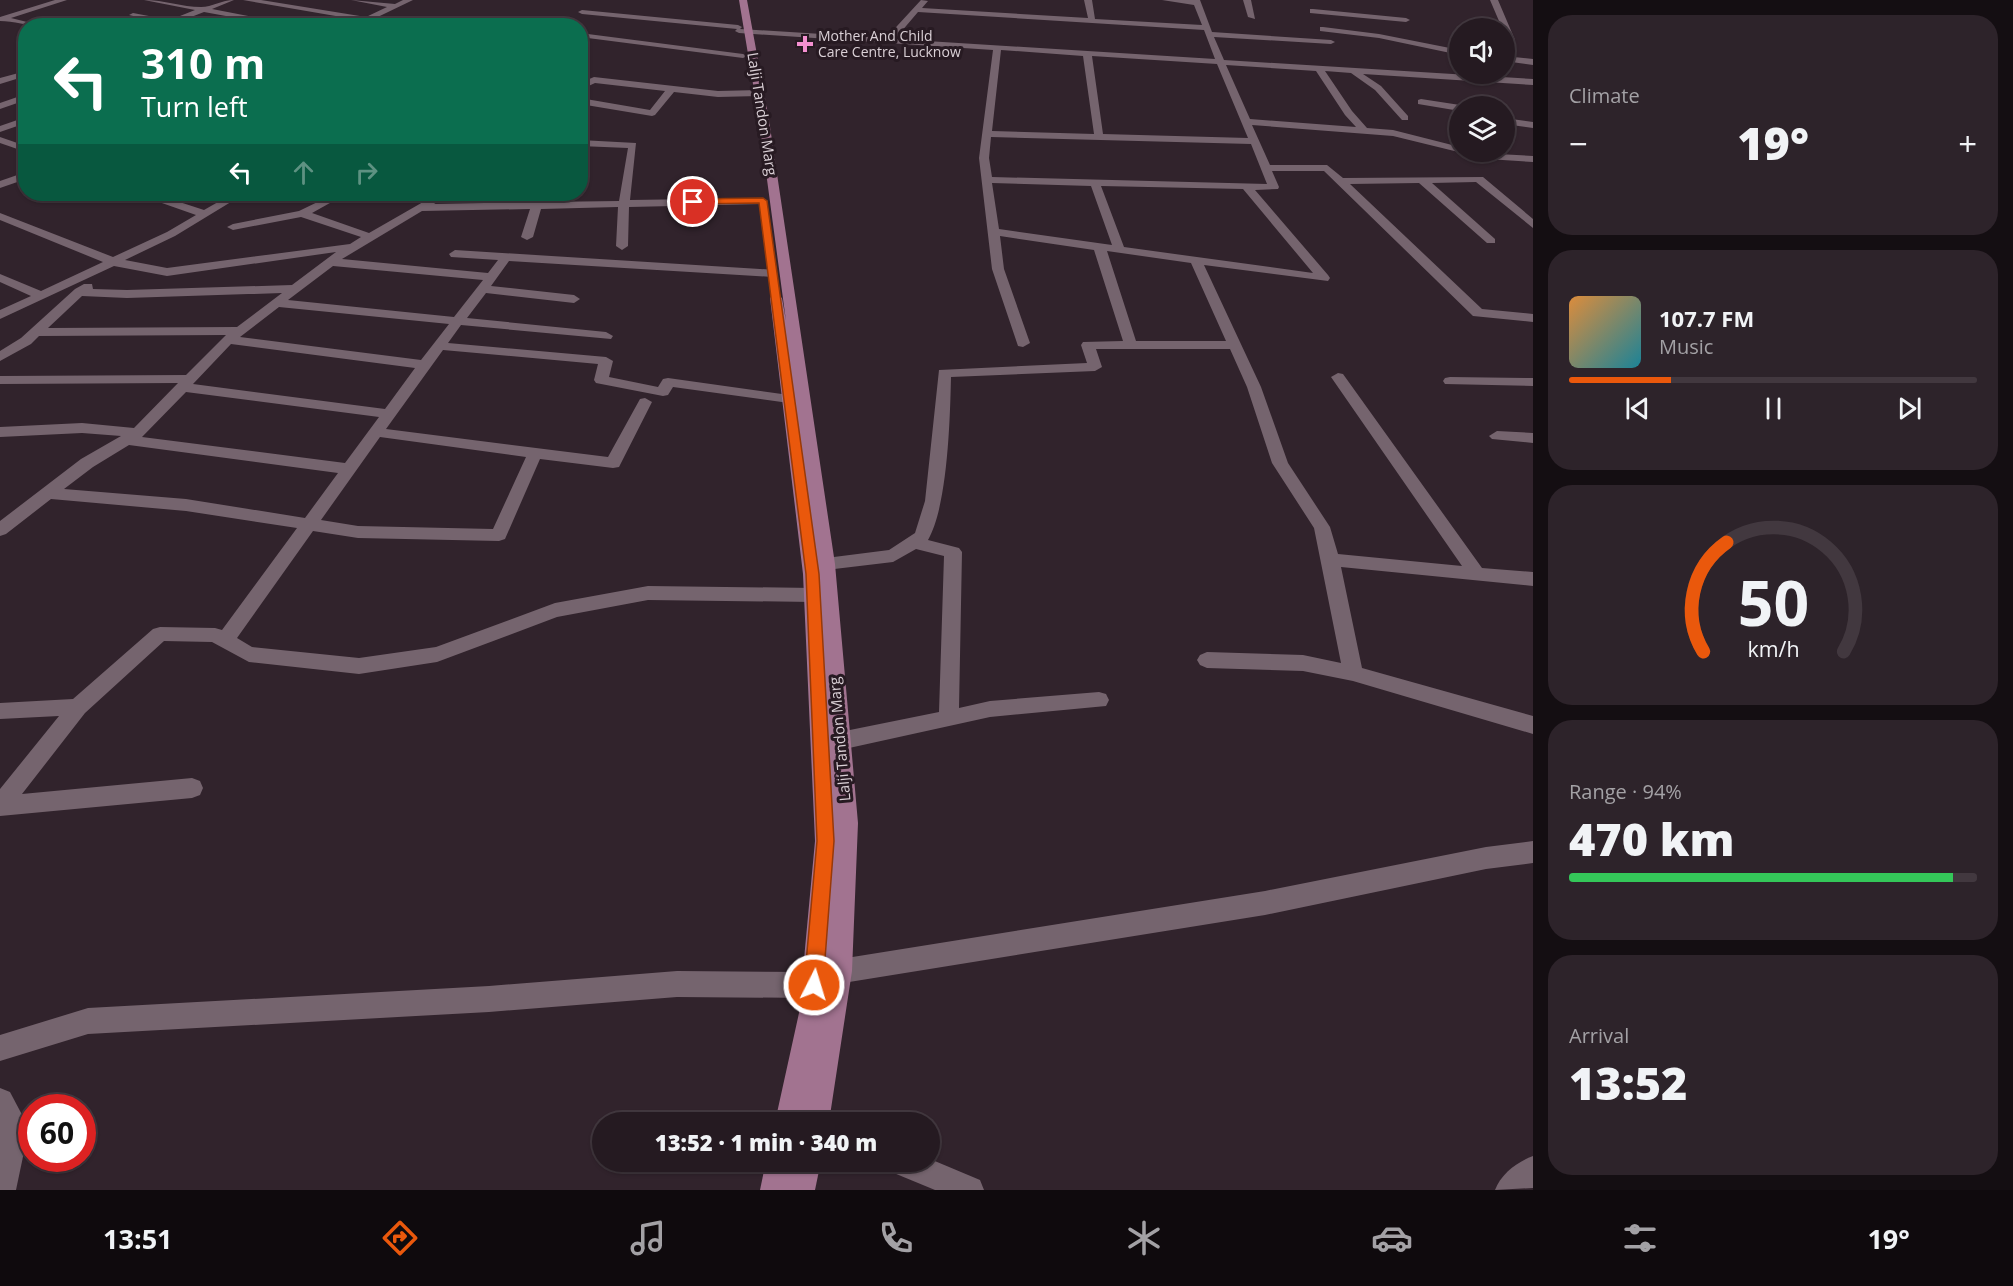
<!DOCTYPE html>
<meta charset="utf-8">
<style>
:root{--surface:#251a21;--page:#2d232a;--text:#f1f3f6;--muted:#a3a1a5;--line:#42383f;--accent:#ea580c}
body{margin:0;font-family:"Open Sans",sans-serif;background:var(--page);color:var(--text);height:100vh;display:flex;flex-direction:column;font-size:22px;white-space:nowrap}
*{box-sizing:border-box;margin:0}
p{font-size:20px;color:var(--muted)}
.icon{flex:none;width:33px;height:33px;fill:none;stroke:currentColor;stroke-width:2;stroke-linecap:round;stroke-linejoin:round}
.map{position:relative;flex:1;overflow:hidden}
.side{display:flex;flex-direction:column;gap:15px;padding:15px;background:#140e12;width:480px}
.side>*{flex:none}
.guide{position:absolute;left:18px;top:18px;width:570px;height:183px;border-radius:24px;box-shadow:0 2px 4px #0004,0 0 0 2px var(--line);background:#0b6e4f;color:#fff;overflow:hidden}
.tools{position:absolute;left:1449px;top:18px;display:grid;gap:12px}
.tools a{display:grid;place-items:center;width:66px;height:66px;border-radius:50%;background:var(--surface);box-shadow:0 2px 4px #0004,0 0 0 2px var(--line);font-size:30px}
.speed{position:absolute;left:18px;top:1094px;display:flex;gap:12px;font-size:30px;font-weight:700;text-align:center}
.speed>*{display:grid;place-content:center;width:78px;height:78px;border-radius:50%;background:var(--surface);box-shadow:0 2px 4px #0004,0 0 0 2px var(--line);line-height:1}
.speed .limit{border:9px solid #d22;background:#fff;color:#111}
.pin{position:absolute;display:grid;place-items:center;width:51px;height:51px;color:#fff;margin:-26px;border:3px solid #fff;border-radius:50%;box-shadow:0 2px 6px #0007}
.me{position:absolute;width:66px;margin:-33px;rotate:5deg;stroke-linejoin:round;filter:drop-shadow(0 0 4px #0008)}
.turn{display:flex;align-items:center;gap:21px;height:126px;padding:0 24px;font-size:27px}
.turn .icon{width:78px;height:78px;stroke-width:2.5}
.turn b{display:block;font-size:42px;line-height:51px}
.lanes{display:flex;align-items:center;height:57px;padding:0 24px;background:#0003;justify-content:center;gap:30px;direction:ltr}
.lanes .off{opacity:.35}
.big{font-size:45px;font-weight:800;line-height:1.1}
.side .tile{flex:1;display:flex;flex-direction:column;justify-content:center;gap:9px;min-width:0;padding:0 21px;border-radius:24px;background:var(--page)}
.side .dial{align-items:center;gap:0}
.dial svg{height:156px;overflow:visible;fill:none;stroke:var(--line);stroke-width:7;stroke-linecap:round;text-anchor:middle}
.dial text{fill:var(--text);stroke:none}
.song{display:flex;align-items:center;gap:18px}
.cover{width:72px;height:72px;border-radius:9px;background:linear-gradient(135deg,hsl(30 70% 55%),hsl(190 70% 35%))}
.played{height:6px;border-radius:3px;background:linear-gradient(90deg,var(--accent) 25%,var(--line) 25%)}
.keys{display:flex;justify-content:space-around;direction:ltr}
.heat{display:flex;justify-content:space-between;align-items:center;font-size:33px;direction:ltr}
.charge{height:9px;border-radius:4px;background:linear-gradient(90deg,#34c759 94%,var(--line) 0)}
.trip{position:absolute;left:592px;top:1112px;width:348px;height:60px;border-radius:30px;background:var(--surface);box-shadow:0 2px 4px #0004,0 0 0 2px var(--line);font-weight:800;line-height:60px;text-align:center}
.dock{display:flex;height:96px;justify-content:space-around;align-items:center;background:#0f0a0d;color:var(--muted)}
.dock .icon{width:42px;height:42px}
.dock .on{color:var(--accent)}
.dock b{font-size:27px;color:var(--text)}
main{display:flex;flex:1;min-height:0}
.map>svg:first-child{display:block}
</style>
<main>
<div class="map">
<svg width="1533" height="1190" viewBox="0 0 1533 1190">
<rect width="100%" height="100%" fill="#31232c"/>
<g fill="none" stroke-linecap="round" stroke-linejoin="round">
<g fill="#75646e" fill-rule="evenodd">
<path d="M55 0H67L11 18 43 26C28 26 13 21 0 21V17Z"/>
<path d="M144 0C164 0 182 7 201 7 212 7 222 0 234 0L212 9 300 26H280L204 12 168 26H156L162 23 129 15 133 13 170 20 195 10Z"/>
<path d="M243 0H261L366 17 387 7 351 0 395 4 403 0H413L359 26 352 24 359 20Z"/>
<path d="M921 0 928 1 922 8 1088 18 1084 0H1092L1095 19 1202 25 1194 5 1162 0H1200L1212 32 1331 40 1335 42 1331 44 1214 37 1224 60 1533 79V85L1363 74 1381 86 1408 116V120H1402L1375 90 1351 73 1325 71 1352 111 1367 128 1393 130 1460 147V152L1533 156V162L1487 159 1393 136 1252 125 1270 165H1327L1343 178 1483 177 1533 219V228L1476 182 1432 183 1495 239V243H1487L1419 183 1350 184 1482 309 1533 314V322L1473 316 1324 171H1272L1279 187 1278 189 1255 190 1328 275 1330 278 1328 281 1204 265 1261 387 1288 463 1330 527 1338 554 1462 566 1331 377 1338 373 1343 374 1482 568 1533 572V586L1341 567 1362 668 1533 716V734L1353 681 1303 671 1207 668 1200 665 1197 660 1200 655 1207 652 1303 655 1341 663 1314 528 1272 463 1247 387 1230 349H1096L1102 367 1095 371 951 377C950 418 948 505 928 540L959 548 962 552 959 708 990 701 1099 692 1106 694 1109 700 1106 706 990 717 840 750 833 747 830 741 833 735 840 732 939 712 944 556 916 549 893 562 826 570 820 569 817 564 820 559 826 558 889 550 915 533 925 501 939 370 1087 363 1081 345 1083 342 1123 341 1094 250 1000 236 1004 269 1030 343 1023 347 1018 346 992 269 979 158 993 50 739 33 735 31 737 29 582 14 578 12 582 10 738 25 742 27 740 29 886 38ZM918 12 1204 30 1215 59 895 39ZM1001 50 1083 56 1094 134 992 131ZM1092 56 1217 64 1248 138 1103 134ZM1226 65 1316 71 1345 115 1356 127 1250 119ZM991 137 1251 144 1267 184 992 177 989 158ZM992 183 1091 186 1112 245 999 229ZM1101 186 1243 189 1313 273 1124 247ZM1107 251 1191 263 1226 341H1136Z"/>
<path d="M1243 0H1251L1255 19 1248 17Z"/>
<path d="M1490 0H1498L1515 40 1507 53H1504L1507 40 1504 28H1502Z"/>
<path d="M1313 9 1406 18 1410 20 1406 22 1310 13V9Z"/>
<path d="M1323 27 1379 34 1460 50V55L1379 38 1320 31V27Z"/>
<path d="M580 33 743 54 747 56 743 58 580 37Z"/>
<path d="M1504 56 1533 59V65L1504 61Z"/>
<path d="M26 71V76L0 84V78Z"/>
<path d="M594 77 718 91 759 90 763 93 759 96 718 97 674 92 655 115 652 116 580 104V98L650 110 665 91 595 83 580 90V83Z"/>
<path d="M26 94V100L0 109V103Z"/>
<path d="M1421 99 1460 105 1464 106H1460V111L1418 104V100Z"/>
<path d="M26 117V123L0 132V126Z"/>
<path d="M1504 118 1533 122V128L1504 124Z"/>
<path d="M0 137 26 146V152L0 143Z"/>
<path d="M580 140 636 143 630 200 763 198 768 201 763 204 629 207 628 246 622 250 616 246 618 207 541 209 533 237 527 240 521 237 530 209 422 211 342 259 488 273 498 260 451 257 449 254 455 250 777 270V276L773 277 509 261 491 286 574 295 580 299 574 303 486 293 467 318 606 332 613 336 611 339 461 325 448 343 606 357 613 361 609 377 658 387 663 379 668 378 789 395 794 396 796 399 794 402 789 403 673 387 668 395 663 396 596 383 594 380 598 364 443 350 386 429 608 457 640 399 645 398 652 402 619 467 613 468 540 459 505 539 499 541 358 538 313 531 237 638 252 647 359 658 436 647 555 603 648 586 814 588 827 586 833 588 836 593 833 598 814 602 648 600 557 617 437 662 359 674 249 662 212 642 164 641 85 713 22 794 192 778 200 781 203 788 200 795 192 798 0 816V789L59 716 0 719V703L73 699 153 629 160 627 215 628 222 630 297 528 186 511 51 499 6 534 0 536V521L81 459 121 436 82 433 0 437V427L82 423 134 428 178 383 0 384V376L186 375 226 335 39 336 31 344 0 361V351L21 338 75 289 84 284H92L93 289 127 290 292 285 336 252 167 276 114 266 0 319V310L31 296 0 282V274L41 291 103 262 0 220V213L113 257 167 232 196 215 142 196 141 194H155L204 210 232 194H244L175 236 125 260 167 268 350 244 361 237 301 217 233 230 227 227 233 224 299 211 334 194H346L312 213 369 233 437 194H449L434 204 532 202 537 194H544L543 202 619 201 628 148 580 146ZM333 266 483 280 454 317 288 300ZM282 293 237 327 48 328 82 296 127 298ZM279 307 449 324 421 360 240 337ZM231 344 415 368 385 409 193 384ZM186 392 379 417 345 463 142 437ZM380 437 526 457 493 529 358 526 321 520ZM129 445 338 473 305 518 186 499 64 489 93 467Z"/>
<path d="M26 172V179L0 188V181Z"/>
<path d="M1450 377 1533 378V386L1445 384 1443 381 1445 378Z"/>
<path d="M1497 431 1533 433V443L1492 439 1489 436Z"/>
<path d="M1533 841V863L1486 869 1265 915 843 983 814 998 677 997 489 1012 88 1034 0 1061V1035L88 1008 489 986 677 971 812 972 840 959 1265 891 1486 847Z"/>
<path d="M0 1088 10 1092 29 1128 16 1190H0Z"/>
<path d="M1533 1156V1188L1495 1190C1501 1174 1517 1162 1533 1156Z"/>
<path d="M930 1159 980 1180 984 1190H935L889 1171 885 1161Z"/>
</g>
<g fill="#a27390" fill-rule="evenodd">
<path d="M739 0H747L769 120 835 564 858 823 852 971 829 1122H775L799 1013 815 841 803 574 770 298 772 295 776 294 782 298 786 321 759 120Z"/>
<path d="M766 1161H821L815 1190H760Z"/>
</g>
</g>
<path fill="#ea580c" stroke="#983908" stroke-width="1.5" d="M763 198 767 201 819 574 834 841 823 985 820 992 814 994 807 992 804 985 817 841 806 574 759 203 693 204 689 202 693 199Z"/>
<path fill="#f590d1" stroke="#271a22" stroke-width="2" d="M802 35h6v6h6v6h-6v6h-6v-6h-6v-6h6z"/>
<g text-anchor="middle" stroke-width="6" stroke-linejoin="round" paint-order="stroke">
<g font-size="14" fill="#dad0d6" stroke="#271a22" text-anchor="start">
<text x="818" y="41">Mother And Child<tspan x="818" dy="16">Care Centre, Lucknow</tspan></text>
</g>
<g font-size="15" fill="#dad0d6" stroke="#271a22">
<text transform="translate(762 114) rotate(81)" y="5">Lalji Tandon Marg</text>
<text transform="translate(840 739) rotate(-95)" y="5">Lalji Tandon Marg</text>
</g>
</g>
</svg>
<div class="tools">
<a><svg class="icon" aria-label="sound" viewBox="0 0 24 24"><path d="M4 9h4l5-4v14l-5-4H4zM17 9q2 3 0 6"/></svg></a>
<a><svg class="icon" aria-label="layers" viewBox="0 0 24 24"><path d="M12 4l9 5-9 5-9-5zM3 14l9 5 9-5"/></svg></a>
</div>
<div class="speed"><div class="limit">60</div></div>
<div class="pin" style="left:693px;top:202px;background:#d93025"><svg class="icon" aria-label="arrive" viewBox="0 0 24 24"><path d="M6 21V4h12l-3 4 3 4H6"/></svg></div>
<svg class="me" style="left:814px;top:985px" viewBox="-20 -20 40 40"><circle r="17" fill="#ea580c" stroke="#fff" stroke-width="3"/><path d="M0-11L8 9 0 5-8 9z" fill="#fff"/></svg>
<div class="trip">13:52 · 1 min · 340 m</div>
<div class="guide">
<div class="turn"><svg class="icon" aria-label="left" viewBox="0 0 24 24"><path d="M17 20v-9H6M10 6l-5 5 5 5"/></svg><div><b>310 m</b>Turn left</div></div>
<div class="lanes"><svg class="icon" aria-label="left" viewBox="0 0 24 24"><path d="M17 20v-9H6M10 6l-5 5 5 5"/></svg><svg class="icon off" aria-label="ahead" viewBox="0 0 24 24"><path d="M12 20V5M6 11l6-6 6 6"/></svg><svg class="icon off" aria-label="right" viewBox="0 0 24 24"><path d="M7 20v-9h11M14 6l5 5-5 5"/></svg></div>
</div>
</div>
<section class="side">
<div class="tile"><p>Climate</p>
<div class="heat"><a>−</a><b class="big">19°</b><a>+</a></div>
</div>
<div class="tile">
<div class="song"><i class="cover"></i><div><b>107.7 FM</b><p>Music</p></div></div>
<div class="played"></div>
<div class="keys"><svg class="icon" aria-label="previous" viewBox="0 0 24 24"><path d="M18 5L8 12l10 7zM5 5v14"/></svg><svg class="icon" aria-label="pause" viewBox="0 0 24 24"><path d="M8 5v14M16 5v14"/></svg><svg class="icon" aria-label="next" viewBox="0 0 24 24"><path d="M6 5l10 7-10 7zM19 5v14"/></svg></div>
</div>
<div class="tile dial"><svg viewBox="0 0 100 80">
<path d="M14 69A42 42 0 1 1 86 69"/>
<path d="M14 69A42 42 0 0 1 26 13" stroke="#ea580c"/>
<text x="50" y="56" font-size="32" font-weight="700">50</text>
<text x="50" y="72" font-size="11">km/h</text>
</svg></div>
<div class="tile"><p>Range · 94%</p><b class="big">470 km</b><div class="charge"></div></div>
<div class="tile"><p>Arrival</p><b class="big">13:52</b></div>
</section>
</main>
<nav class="dock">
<b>13:51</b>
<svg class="icon on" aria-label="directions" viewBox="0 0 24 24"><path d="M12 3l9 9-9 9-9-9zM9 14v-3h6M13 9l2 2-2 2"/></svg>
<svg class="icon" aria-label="music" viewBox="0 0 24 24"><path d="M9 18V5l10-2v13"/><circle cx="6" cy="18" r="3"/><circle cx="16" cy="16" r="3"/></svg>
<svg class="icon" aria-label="phone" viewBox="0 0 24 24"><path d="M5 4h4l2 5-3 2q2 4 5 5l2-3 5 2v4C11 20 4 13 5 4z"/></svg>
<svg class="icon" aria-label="climate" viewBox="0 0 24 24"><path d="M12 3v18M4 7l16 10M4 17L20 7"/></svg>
<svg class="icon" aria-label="car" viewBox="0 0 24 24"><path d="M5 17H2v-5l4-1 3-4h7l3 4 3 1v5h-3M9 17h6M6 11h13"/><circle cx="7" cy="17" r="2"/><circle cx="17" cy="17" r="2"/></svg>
<svg class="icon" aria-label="filters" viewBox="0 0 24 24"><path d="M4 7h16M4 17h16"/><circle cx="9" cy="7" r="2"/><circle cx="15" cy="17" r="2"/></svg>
<b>19°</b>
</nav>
